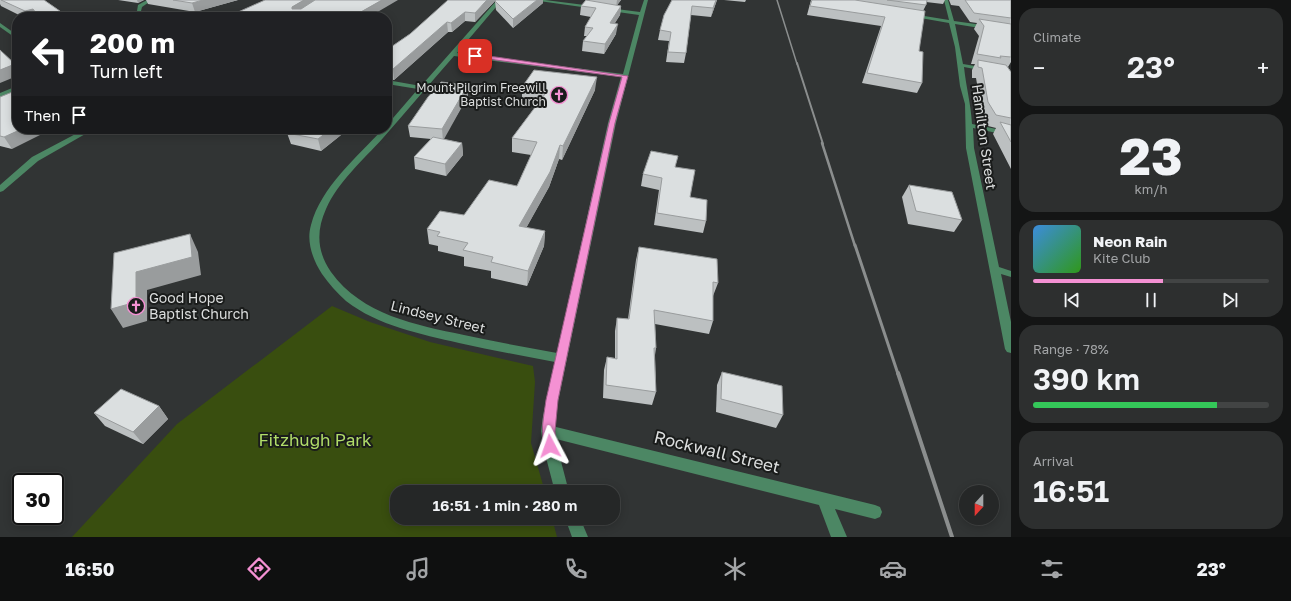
<!DOCTYPE html>
<meta charset="utf-8">
<style>
:root{--surface:#252727;--page:#2d2f2f;--text:#f1f3f6;--muted:#a3a5a7;--line:#424444;--accent:#f491d3}
body{margin:0;font-family:"Golos Text",sans-serif;background:var(--page);color:var(--text);height:100vh;display:flex;flex-direction:column;font-size:15px;white-space:nowrap}
*{box-sizing:border-box;margin:0}
p{font-size:13px;color:var(--muted)}
.icon{flex:none;width:22px;height:22px;fill:none;stroke:currentColor;stroke-width:2;stroke-linecap:round;stroke-linejoin:round}
.map{position:relative;flex:1;overflow:hidden}
.side{display:flex;flex-direction:column;gap:8px;padding:8px;background:#141515;width:280px}
.side>*{flex:none}
.guide{position:absolute;left:12px;top:12px;width:380px;height:122px;border-radius:16px;box-shadow:0 2px 10px #0003,0 0 0 1px var(--line);background:#202124;color:#fff;overflow:hidden}
.needle{width:26px;rotate:201deg}
.controls{position:absolute;left:959px;top:485px;display:grid;gap:8px}
.controls a{display:grid;place-items:center;width:40px;height:40px;border-radius:50%;background:var(--surface);box-shadow:0 2px 10px #0003,0 0 0 1px var(--line);font-size:20px}
.speed{position:absolute;left:12px;top:473px;display:flex;gap:8px;font-size:20px;font-weight:700;text-align:center}
.speed>*{display:grid;place-content:center;width:52px;height:52px;border-radius:50%;background:var(--surface);box-shadow:0 2px 10px #0003,0 0 0 1px var(--line);line-height:1}
.speed .limit{border:2px solid #111;border-radius:6px;background:#fff;color:#111}
.pin{position:absolute;display:grid;place-items:center;width:34px;height:34px;color:#fff;margin:-17px;border-radius:8px;box-shadow:0 2px 6px #0006}
.me{position:absolute;width:44px;margin:-22px;rotate:356deg;stroke-linejoin:round;filter:drop-shadow(0 0 3px #0008)}
.turn{display:flex;align-items:center;gap:14px;height:84px;padding:0 12px;font-size:18px}
.turn .icon{width:52px;height:52px;stroke-width:2.5}
.turn b{display:block;font-size:28px;line-height:34px}
.then{display:flex;align-items:center;height:38px;padding:0 12px;background:#0003;gap:8px;font-size:15px}
.big{font-size:30px;font-weight:600;line-height:1.1}
.side .widget{flex:1;display:flex;flex-direction:column;justify-content:center;gap:6px;min-width:0;padding:0 14px;border-radius:16px;background:var(--page)}
.side .dial{align-items:center;gap:0}
.dial b{font-size:52px;line-height:1}
.song{display:flex;align-items:center;gap:12px}
.cover{width:48px;height:48px;border-radius:6px;background:linear-gradient(135deg,hsl(210 70% 55%),hsl(110 70% 35%))}
.played{height:4px;border-radius:2px;background:linear-gradient(90deg,var(--accent) 55%,var(--line) 55%)}
.keys{display:flex;justify-content:space-around;direction:ltr}
.heat{display:flex;justify-content:space-between;align-items:center;font-size:22px;direction:ltr}
.charge{height:6px;border-radius:3px;background:linear-gradient(90deg,#34c759 78%,var(--line) 0)}
.trip{position:absolute;left:390px;top:485px;width:230px;height:40px;border-radius:16px;background:var(--surface);box-shadow:0 2px 10px #0003,0 0 0 1px var(--line);font-weight:600;line-height:40px;text-align:center}
.dock{display:flex;height:64px;justify-content:space-around;align-items:center;background:#0f1010;color:var(--muted)}
.dock .icon{width:28px;height:28px}
.dock .current{color:var(--accent)}
.dock b{font-size:18px;color:var(--text)}
main{display:flex;flex:1;min-height:0}
.map>svg:first-child{display:block}
</style>
<main>
<div class="map">
<svg width="1011" height="537" viewBox="0 0 1011 537">
<rect width="100%" height="100%" fill="#313434"/>
<path fill="#394e0f" d="M332 306 370 322 430 342 533 366 535 382 531 443 545 492H397V518H552L557 537H72L177 424Z"/>
<g fill="none" stroke-linecap="round" stroke-linejoin="round">
<g fill="#4c8764" fill-rule="evenodd">
<path d="M147 0H152L142 7 141 11H137L138 5Z"/>
<path d="M497 0H502L457 53 623 74 639 15 532 0H545L640 12 644 0H648L616 123 555 416 556 427 875 505 880 507 882 512 880 517 875 519 835 509 847 537H831L819 505 556 439 557 446 569 492H555L543 446 541 431 543 416 555 362C523 356 491 350 459 343 421 334 378 326 346 301 337 293 329 284 322 274 313 260 306 242 311 225 321 187 357 157 383 129H387V125L418 89 387 84V80L421 86ZM454 56 621 77 608 123 557 353C526 347 495 342 464 335 416 325 362 315 331 272 317 252 316 231 326 209 338 182 363 160 383 138 407 111 430 83 454 56Z"/>
<path d="M944 0H948L954 21 1011 29V33L955 24 963 64 1011 72V76L964 67C966 87 971 104 972 124L1011 132V136L973 128 974 148 999 267 1011 271V277L1001 274 1011 322V353L1007 352 1005 349 966 148 965 104 960 86 955 47 949 23 909 16 912 14 949 20Z"/>
<path d="M0 23 17 35V39L0 27Z"/>
<path d="M17 86V90L0 97V93Z"/>
<path d="M85 129H94L38 161 3 191 0 192V185L32 157Z"/>
<path d="M565 518H580L588 537H572Z"/>
</g>
<path stroke="#8b8e8e" stroke-width="1.5" d="M777 0 797 64"/>
<path stroke="#8b8e8e" stroke-width="2" d="M797 63 823 144"/>
<path stroke="#8b8e8e" stroke-width="2.5" d="M822 143 855 246"/>
<path stroke="#8b8e8e" stroke-width="3" d="M855 245 898 374"/>
<path stroke="#8b8e8e" stroke-width="4" d="M898 373 952 537"/>
</g>
<g fill="#bcc0c1">
<path d="M0 0H44L67 16 68 17H23L1 6 0 4Z"/>
<path d="M118 0H144L138 3Z"/>
<path d="M146 0H238L195 12 148 4Z"/>
<path d="M496 0 475 22 465 21 452 32H448L394 80 387 79V47H391L410 34Z"/>
<path d="M496 0H543V3L513 28 496 10 495 1Z"/>
<path d="M590 0H621L617 5 621 6 620 15 614 24 616 34 604 54 582 51 583 41 587 36H584L585 27 591 17 580 15 581 6 590 1Z"/>
<path d="M672 0H717L711 17 691 15 686 53 684 63 666 62 669 41 658 40 660 30Z"/>
<path d="M724 0H746L745 2Z"/>
<path d="M811 0H945L943 4 926 2V5L923 11 919 51 922 83 917 93 862 83 881 26 807 15Z"/>
<path d="M949 0H1011V62L1008 67 1011 72V169L993 134 996 128 988 126 982 113 976 78H972V70L975 64H971L979 36 974 29 977 23 970 22 959 6 951 5Z"/>
<path d="M522 87 595 90 562 160 559 159 549 187 526 228 545 231 544 246 527 286 491 278V271L464 266V257L438 251V246L429 244 427 229 464 215 517 186 531 155 512 152V138L539 102 522 100Z"/>
<path d="M468 96 443 139 462 143 463 155 446 176 415 169 414 157 431 139 410 137 408 126Z"/>
<path d="M0 97 12 149 0 146Z"/>
<path d="M292 129H339L341 135 321 151 291 144 287 133Z"/>
<path d="M678 156 675 167 690 197 706 221 703 233 654 225 659 190 641 186 643 174Z"/>
<path d="M909 185 962 220 954 232 908 224 902 197Z"/>
<path d="M639 247 718 283 713 296V321L709 334 655 324 656 348 655 355 656 392 652 405 603 398 604 370 607 357 615 358V331L617 318 628 319 636 260Z"/>
<path d="M722 372 783 415 776 428 716 412 717 385Z"/>
<path d="M159 406 168 419 143 444 105 426 94 413Z"/>
</g>
<g fill="#999c9d">
<path d="M137 0H144L138 3Z"/>
<path d="M203 0H238L195 12 192 3Z"/>
<path d="M304 0H320L294 16 292 9V7Z"/>
<path d="M382 0H398L369 17H352Z"/>
<path d="M487 0H496L475 22V13Z"/>
<path d="M537 0H543V3L513 28V19Z"/>
<path d="M617 0H621L616 7Z"/>
<path d="M716 0H717L711 17 713 8Z"/>
<path d="M621 6 620 15 609 33 610 23Z"/>
<path d="M33 9 37 17H28L25 11Z"/>
<path d="M465 12V21L452 32 451 23Z"/>
<path d="M447 22 448 32 394 80 393 69Z"/>
<path d="M618 24 616 34 604 54 605 44Z"/>
<path d="M15 64 17 68V76L0 83V70Z"/>
<path d="M597 77 595 90 562 160 563 146Z"/>
<path d="M468 85V96L443 141 442 129Z"/>
<path d="M22 129H52L12 149 4 137Z"/>
<path d="M158 129H165L159 132Z"/>
<path d="M331 129H339L341 135 321 151 318 139Z"/>
<path d="M462 143 463 155 446 176 445 164Z"/>
<path d="M560 145 559 159 549 187 519 241V226Z"/>
<path d="M545 231 544 246 527 286 528 271Z"/>
<path d="M190 234 198 252 201 275 147 290V321L123 328 111 309 136 272Z"/>
<path d="M159 406 168 419 143 444 133 432Z"/>
</g>
<g fill="#dbdfe0" stroke="#999c9d">
<path d="M1 0H44L67 16 61 17H39L33 9 25 11Z"/>
<path d="M173 0H203L192 3Z"/>
<path d="M265 0H304L292 7V9H301L315 0H382L352 17H227Z"/>
<path d="M448 0H487L475 13 465 12 451 23 447 22 393 69H387V47H391L410 34Z"/>
<path d="M496 0H537L513 19 495 1Z"/>
<path d="M586 0 621 6 610 23 618 24 605 44 583 41 593 28 585 27 596 8 581 6Z"/>
<path d="M672 0H716L713 8 692 6 686 53 668 52 671 32 660 30 664 15Z"/>
<path d="M812 0H855L925 11 919 51 923 52 922 83 867 73 885 17 810 6Z"/>
<path d="M887 0H927L926 5Z"/>
<path d="M965 0H1011V18L974 13Z"/>
<path d="M979 19 1011 24V57L1000 56 1001 58 977 54 984 26Z"/>
<path d="M0 50 15 64 0 70Z"/>
<path d="M978 60 1006 65 1011 72V118L996 115 988 102 982 68 978 67Z"/>
<path d="M534 70 597 77 563 146 560 145 550 172 519 226 545 231 528 271 491 262 493 257 463 250 468 243 437 236 440 232 427 229 440 211 464 215 489 180 517 186 537 142 512 138 548 90 522 87Z"/>
<path d="M441 82 468 85 442 129 408 126 428 97Z"/>
<path d="M17 90V129H22L4 137 0 136V97Z"/>
<path d="M1000 122 1011 125V142Z"/>
<path d="M292 129H331L318 139 287 133Z"/>
<path d="M433 137 462 143 445 164 414 157Z"/>
<path d="M651 151 678 156 675 167 695 170 690 197 707 200 706 221 657 213 662 178 643 174Z"/>
<path d="M909 185 952 192 962 220 916 211Z"/>
<path d="M190 234 192 257 136 272V302L111 309 114 253Z"/>
<path d="M639 247 717 259 718 283 713 282V321L654 310 656 348H654L656 392 606 385 607 357 617 359V318L629 319Z"/>
<path d="M722 372 782 386 783 415 721 399Z"/>
<path d="M121 389 159 406 133 432 94 413Z"/>
</g>
<path fill="#f491d3" stroke="#9f5e89" d="M475 54 628 76 615 123 558 400 555 431 556 446 555 450 550 451 546 450C539 435 544 416 546 400L609 123 622 77 473 57Z"/>
<defs>
<symbol id="church-ring" viewBox="-11 -11 22 22"><circle r="9.5" fill="#1a1c1b" stroke="#f491d3" stroke-width="1.5"/><path d="M-1.2-6h2.4v3.5h3.3v2.4h-3.3V6h-2.4V-.1h-3.3v-2.4h3.3Z" fill="#f491d3"/></symbol>
</defs>
<g fill-rule="evenodd">
<use href="#church-ring" x="549" y="85" width="20" height="20"/>
<use href="#church-ring" x="126" y="296" width="20" height="20"/>
</g>
<g text-anchor="middle" stroke-width="4" stroke-linejoin="round" paint-order="stroke">
<g font-size="12" fill="#dcdede" stroke="#1a1c1b" text-anchor="end">
<text x="546" y="92">Mount Pilgrim Freewill<tspan x="546" dy="14">Baptist Church</tspan></text>
</g>
<g font-size="14" fill="#dcdede" stroke="#1a1c1b">
<text transform="translate(984 137) rotate(82)" y="5">Hamilton Street</text>
<text transform="translate(438 317) rotate(14)" y="5">Lindsey Street</text>
</g>
<g font-size="14" fill="#dcdede" stroke="#1a1c1b" text-anchor="start">
<text x="149" y="303">Good Hope<tspan x="149" dy="16">Baptist Church</tspan></text>
</g>
<g font-size="17" fill="#b1dd69" stroke="#1a1c1b">
<text x="315" y="446">Fitzhugh Park</text>
</g>
<g font-size="17" fill="#dcdede" stroke="#1a1c1b">
<text transform="translate(717 452) rotate(14)" y="6">Rockwall Street</text>
</g>
</g>
</svg>
<div class="controls">
<a><svg class="needle" viewBox="-14 -14 28 28"><path d="M0-13l5 13h-10z" fill="#e53935"/><path d="M0 13l5-13h-10z" fill="#a3a5a7"/></svg></a>
</div>
<div class="speed"><div class="limit">30</div></div>
<div class="pin" style="left:475px;top:56px;background:#d93025"><svg class="icon" aria-label="arrive" viewBox="0 0 24 24"><path d="M6 21V4h12l-3 4 3 4H6"/></svg></div>
<svg class="me" style="left:550px;top:446px" viewBox="-20 -20 40 40"><path d="M0-17L14 15 0 8-14 15z" fill="#f491d3" stroke="#fff" stroke-width="4"/></svg>
<div class="trip">16:51 · 1 min · 280 m</div>
<div class="guide">
<div class="turn"><svg class="icon" aria-label="left" viewBox="0 0 24 24"><path d="M17 20v-9H6M10 6l-5 5 5 5"/></svg><div><b>200 m</b>Turn left</div></div>
<div class="then">Then<svg class="icon" aria-label="arrive" viewBox="0 0 24 24"><path d="M6 21V4h12l-3 4 3 4H6"/></svg></div>
</div>
</div>
<section class="side">
<div class="widget"><p>Climate</p>
<div class="heat"><a>−</a><b class="big">23°</b><a>+</a></div>
</div>
<div class="widget dial"><b>23</b><p>km/h</p></div>
<div class="widget">
<div class="song"><i class="cover"></i><div><b>Neon Rain</b><p>Kite Club</p></div></div>
<div class="played"></div>
<div class="keys"><svg class="icon" aria-label="previous" viewBox="0 0 24 24"><path d="M18 5L8 12l10 7zM5 5v14"/></svg><svg class="icon" aria-label="pause" viewBox="0 0 24 24"><path d="M8 5v14M16 5v14"/></svg><svg class="icon" aria-label="next" viewBox="0 0 24 24"><path d="M6 5l10 7-10 7zM19 5v14"/></svg></div>
</div>
<div class="widget"><p>Range · 78%</p><b class="big">390 km</b><div class="charge"></div></div>
<div class="widget"><p>Arrival</p><b class="big">16:51</b></div>
</section>
</main>
<nav class="dock">
<b>16:50</b>
<svg class="icon current" aria-label="directions" viewBox="0 0 24 24"><path d="M12 3l9 9-9 9-9-9zM9 14v-3h6M13 9l2 2-2 2"/></svg>
<svg class="icon" aria-label="music" viewBox="0 0 24 24"><path d="M9 18V5l10-2v13"/><circle cx="6" cy="18" r="3"/><circle cx="16" cy="16" r="3"/></svg>
<svg class="icon" aria-label="phone" viewBox="0 0 24 24"><path d="M5 4h4l2 5-3 2q2 4 5 5l2-3 5 2v4C11 20 4 13 5 4z"/></svg>
<svg class="icon" aria-label="climate" viewBox="0 0 24 24"><path d="M12 3v18M4 7l16 10M4 17L20 7"/></svg>
<svg class="icon" aria-label="car" viewBox="0 0 24 24"><path d="M5 17H2v-5l4-1 3-4h7l3 4 3 1v5h-3M9 17h6M6 11h13"/><circle cx="7" cy="17" r="2"/><circle cx="17" cy="17" r="2"/></svg>
<svg class="icon" aria-label="filters" viewBox="0 0 24 24"><path d="M4 7h16M4 17h16"/><circle cx="9" cy="7" r="2"/><circle cx="15" cy="17" r="2"/></svg>
<b>23°</b>
</nav>
